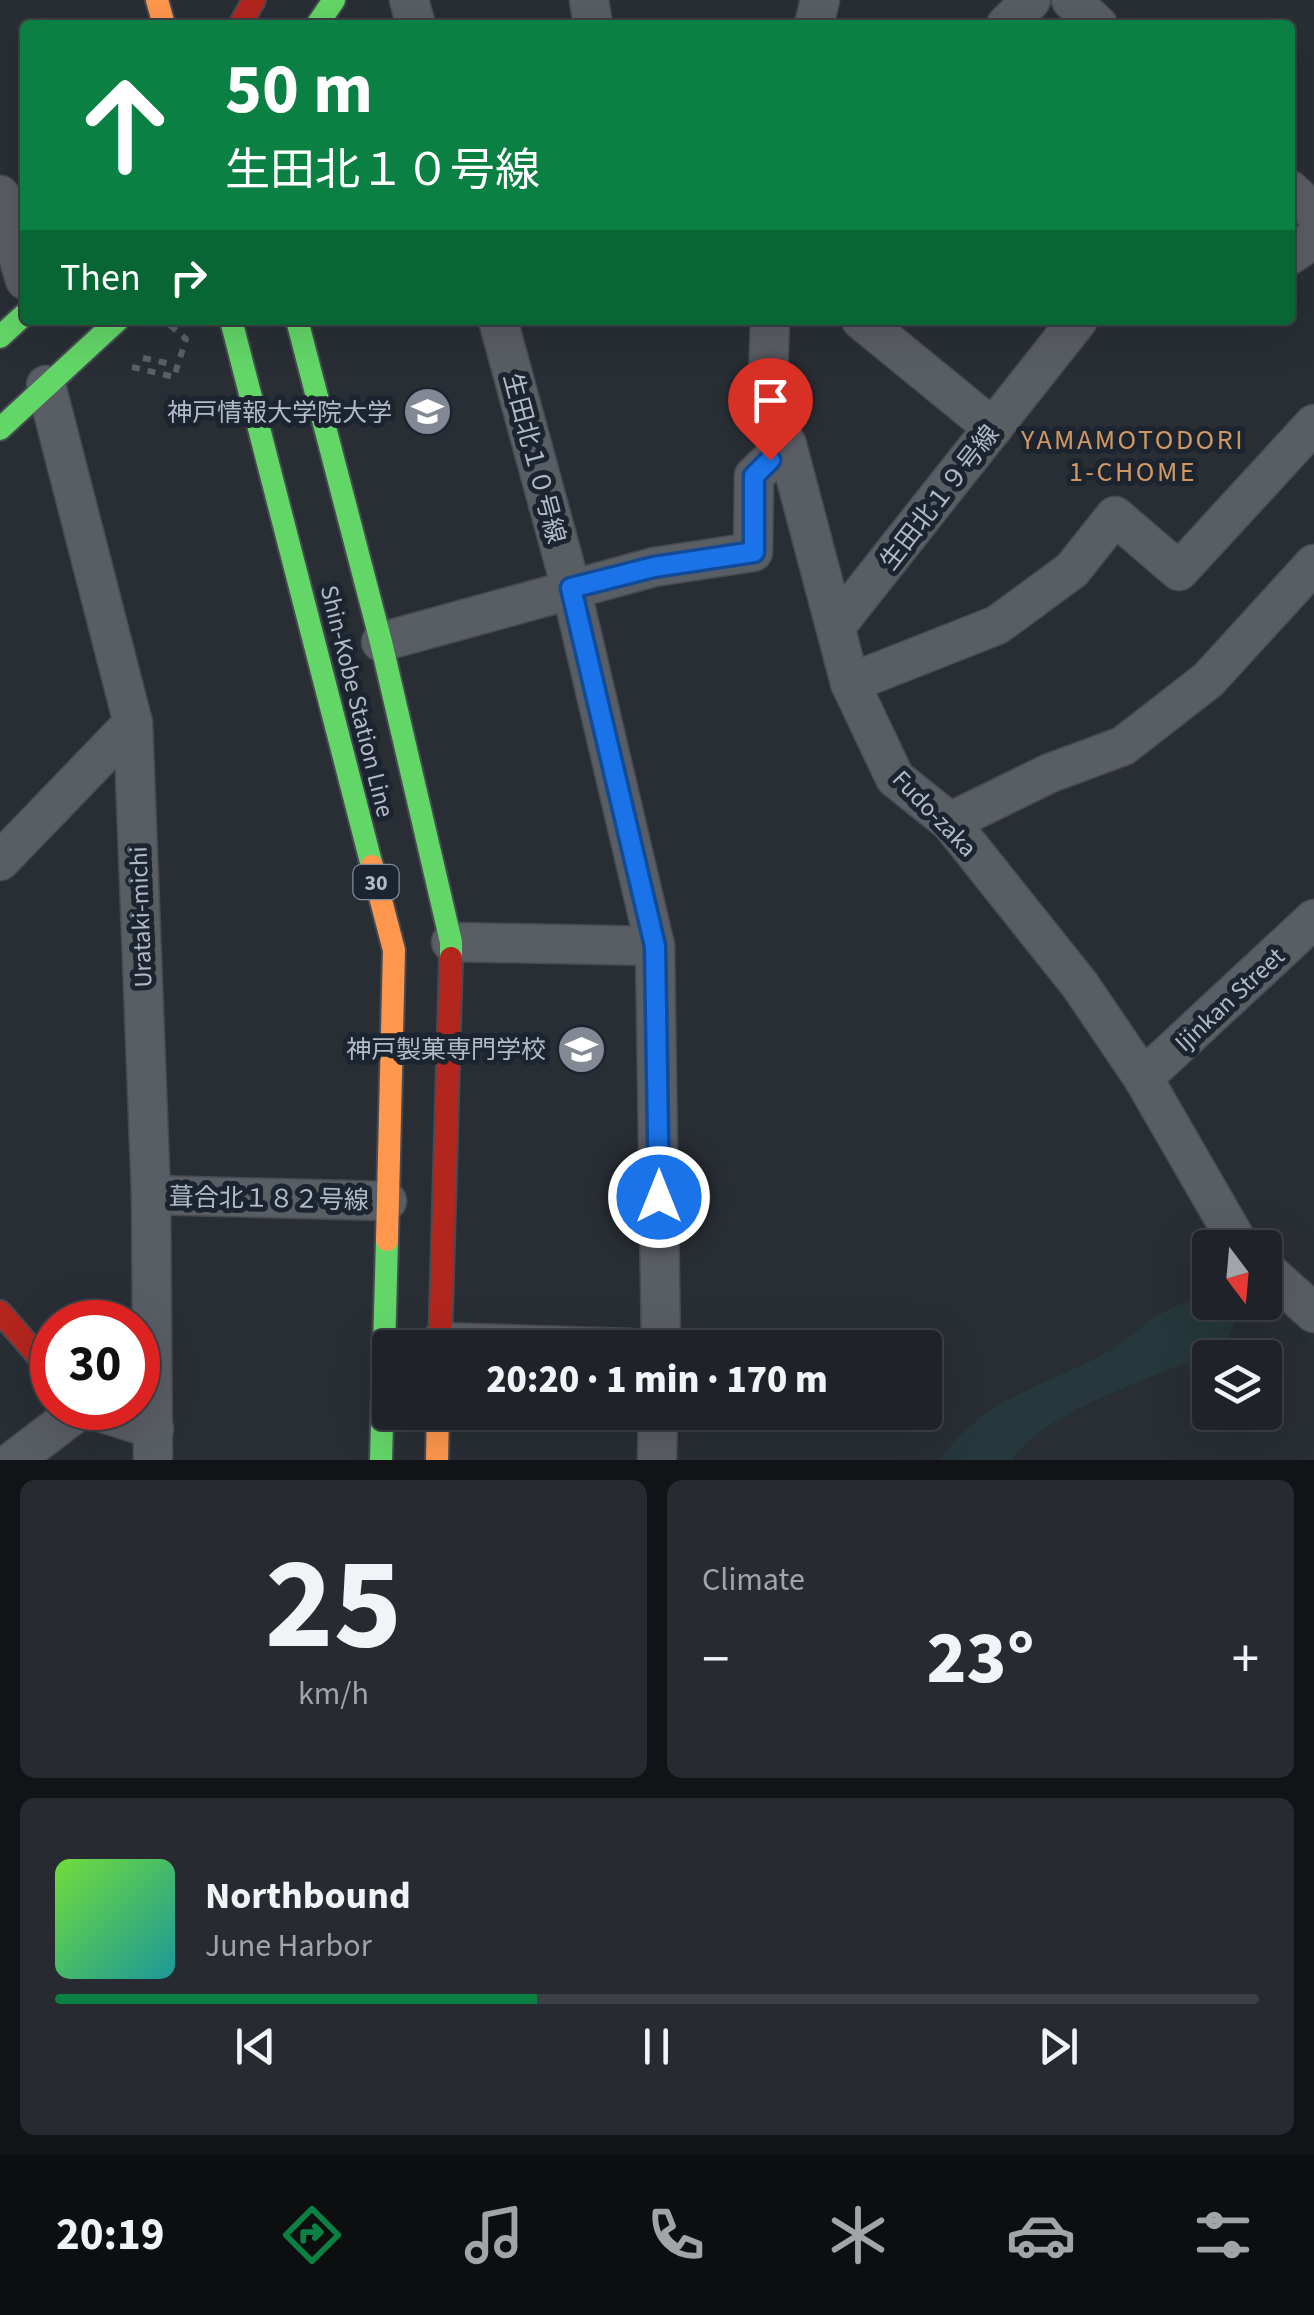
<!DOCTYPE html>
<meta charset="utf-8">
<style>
:root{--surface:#1f2228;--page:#272a30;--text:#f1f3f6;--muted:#a1a4a8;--line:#3c3f45;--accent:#0b8043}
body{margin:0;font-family:"Source Sans 3","Noto Sans JP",sans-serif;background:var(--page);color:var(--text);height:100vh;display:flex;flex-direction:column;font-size:38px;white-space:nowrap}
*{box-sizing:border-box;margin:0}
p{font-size:32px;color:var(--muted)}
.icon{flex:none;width:55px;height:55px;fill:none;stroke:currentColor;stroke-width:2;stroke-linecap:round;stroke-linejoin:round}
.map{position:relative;height:1460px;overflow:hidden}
.drawer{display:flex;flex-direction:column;gap:20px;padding:20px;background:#111316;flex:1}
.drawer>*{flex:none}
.top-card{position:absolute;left:20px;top:20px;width:1275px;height:305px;border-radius:10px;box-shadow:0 10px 40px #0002,0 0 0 2px var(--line);background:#0b8043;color:#fff;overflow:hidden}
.needle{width:65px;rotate:164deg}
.controls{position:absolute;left:1192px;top:1230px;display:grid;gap:20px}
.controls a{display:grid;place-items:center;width:90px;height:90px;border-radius:10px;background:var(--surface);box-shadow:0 10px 40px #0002,0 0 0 2px var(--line);font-size:50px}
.speed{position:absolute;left:30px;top:1300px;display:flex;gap:20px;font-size:50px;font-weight:700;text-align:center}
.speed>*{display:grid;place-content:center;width:130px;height:130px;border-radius:50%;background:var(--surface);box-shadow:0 10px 40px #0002,0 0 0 2px var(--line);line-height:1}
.speed .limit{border:15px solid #d22;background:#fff;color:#111}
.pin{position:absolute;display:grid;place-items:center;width:85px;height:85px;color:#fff;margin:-102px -42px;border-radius:50% 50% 50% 0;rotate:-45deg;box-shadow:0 0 10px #0007}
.pin .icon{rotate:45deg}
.me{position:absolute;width:110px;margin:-55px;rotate:0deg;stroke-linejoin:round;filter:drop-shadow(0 0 8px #0008)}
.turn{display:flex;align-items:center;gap:35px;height:210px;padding:0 40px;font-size:45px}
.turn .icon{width:130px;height:130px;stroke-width:2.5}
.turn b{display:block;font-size:70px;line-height:85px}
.then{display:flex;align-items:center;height:95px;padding:0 40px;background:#0003;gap:20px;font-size:38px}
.big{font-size:75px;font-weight:800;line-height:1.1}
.drawer .card{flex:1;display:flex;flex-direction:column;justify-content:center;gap:15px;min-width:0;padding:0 35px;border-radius:15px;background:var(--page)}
.drawer .dial{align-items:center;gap:0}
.dial b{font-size:130px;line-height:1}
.song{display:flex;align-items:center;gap:30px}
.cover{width:120px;height:120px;border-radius:15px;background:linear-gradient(135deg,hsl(100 70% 55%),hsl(180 70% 35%))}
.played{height:10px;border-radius:5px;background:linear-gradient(90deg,var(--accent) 40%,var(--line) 40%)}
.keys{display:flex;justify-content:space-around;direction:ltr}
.heat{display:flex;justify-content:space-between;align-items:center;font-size:55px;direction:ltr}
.drawer .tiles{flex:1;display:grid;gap:20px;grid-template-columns:1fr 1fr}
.card:last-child{grid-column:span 2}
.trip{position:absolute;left:372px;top:1330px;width:570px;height:100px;border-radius:10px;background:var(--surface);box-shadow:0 10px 40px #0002,0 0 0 2px var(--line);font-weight:800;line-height:100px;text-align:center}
.tabs{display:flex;height:160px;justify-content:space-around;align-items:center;background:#0c0e10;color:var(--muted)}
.tabs .icon{width:70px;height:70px}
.tabs .active{color:var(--accent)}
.tabs b{font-size:45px;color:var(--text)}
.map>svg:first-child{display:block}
</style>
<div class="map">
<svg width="1314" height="1460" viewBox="0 0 1314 1460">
<rect width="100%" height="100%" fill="#292e35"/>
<path fill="#26383b" d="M1210 1297V1302L1233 1303 1241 1308 1223 1349C1175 1368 1036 1414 1013 1460H941C976 1404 1039 1387 1095 1359 1140 1337 1151 1306 1210 1297Z"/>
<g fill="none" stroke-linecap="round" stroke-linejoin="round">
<defs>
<g id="street">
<path d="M409 0 416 25"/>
<path d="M589 0 593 25"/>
<path d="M1071 0 1098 25"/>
<path d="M814 25 820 0"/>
<path d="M1006 25 1031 0"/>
<path d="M1290 190 1314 212"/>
<path d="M0 195 25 280"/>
<path d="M1290 255 1314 239"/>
<path d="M498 320 571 588 655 946 661 1348"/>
<path d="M770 320 767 408 787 445 850 683 895 778 950 822 1080 985 1143 1078 1241 1248"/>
<path d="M861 320 993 428"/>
<path d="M46 385 133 723 151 1195 153 1460"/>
<path d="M836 626 1078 320"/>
<path d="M381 642 654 567 753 552 754 476 787 445"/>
<path d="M850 683 997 625 1072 570 1115 516 1179 571 1314 424"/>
<path d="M950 822 1050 773 1123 746 1208 680 1314 564"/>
<path d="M0 861 133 723"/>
<path d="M451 942 655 946"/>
<path d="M1143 1078 1314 919"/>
<path d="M151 1195 387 1201"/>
<path d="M1265 1269 1314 1313"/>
<path d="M440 1342 630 1348"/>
<path d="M87 1408 154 1429"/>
<path d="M14 1460 82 1408"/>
<path d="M657 1460 658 1412"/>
</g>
<g id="fast">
<path d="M317 25 334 0"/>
<path d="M231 320 372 866"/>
<path d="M297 320 381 642 451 942V958"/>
<path d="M0 337 25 314"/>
<path d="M0 429 118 320"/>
<path d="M381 1460 387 1240"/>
</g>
<g id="slow">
<path d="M157 0 164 25"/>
<path d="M372 866 394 950 387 1240"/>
<path d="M437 1460 438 1412"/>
</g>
<g id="jam">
<path d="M240 25 254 0"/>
<path d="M0 1312 52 1372"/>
<path d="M440 1348 451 958"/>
</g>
</defs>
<use href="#street" stroke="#474a52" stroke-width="41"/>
<use href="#fast" stroke="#474a52" stroke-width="26"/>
<use href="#slow" stroke="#474a52" stroke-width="26"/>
<use href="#jam" stroke="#474a52" stroke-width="26"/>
<g stroke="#5a6066" stroke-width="6" stroke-dasharray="8 8" stroke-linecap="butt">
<path d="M143 358 171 364"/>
<path d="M132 367 174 377 186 339 164 320"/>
</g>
<use href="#street" stroke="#595d64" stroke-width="38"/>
<use href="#fast" stroke="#63d668" stroke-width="22"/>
<use href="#slow" stroke="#ff974d" stroke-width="22"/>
<use href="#jam" stroke="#b3261e" stroke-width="22"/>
</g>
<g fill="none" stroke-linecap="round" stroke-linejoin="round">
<defs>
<path id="route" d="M659 1197 655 946 571 588 654 567 754 552V476L770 460"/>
</defs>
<use href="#route" stroke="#114b97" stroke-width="25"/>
<use href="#route" stroke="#1a73e8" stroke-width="18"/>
</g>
<defs>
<symbol id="university-disc" viewBox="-11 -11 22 22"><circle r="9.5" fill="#838994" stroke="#1c2430"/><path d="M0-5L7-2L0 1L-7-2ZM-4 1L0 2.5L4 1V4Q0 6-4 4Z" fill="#fff"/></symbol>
</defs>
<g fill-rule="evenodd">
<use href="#university-disc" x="400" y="384" width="55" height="55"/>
<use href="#university-disc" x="554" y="1022" width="55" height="55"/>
</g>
<g text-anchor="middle" stroke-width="10" stroke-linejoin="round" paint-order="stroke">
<rect fill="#1c2430" stroke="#868d9a" stroke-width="2.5" x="353.5" y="865" width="45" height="34" rx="8"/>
<g font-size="22" font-weight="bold" fill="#b3bac7">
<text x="376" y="890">30</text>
</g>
<g font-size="25" fill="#b3bac7" stroke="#1c2430" text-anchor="end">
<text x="392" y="421">神戸情報大学院大学</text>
<text x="546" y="1058">神戸製菓専門学校</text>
</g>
<g font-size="25" fill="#b3bac7" stroke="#1c2430">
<text transform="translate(535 458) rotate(75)" y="9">生田北１０号線</text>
<text transform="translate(939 497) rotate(-52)" y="9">生田北１９号線</text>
<text transform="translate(358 701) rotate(76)" y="9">Shin-Kobe Station Line</text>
<text transform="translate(935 813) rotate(46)" y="9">Fudo-zaka</text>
<text transform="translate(140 917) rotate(-92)" y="9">Urataki-michi</text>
<text transform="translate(1229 999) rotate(-43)" y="9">Ijinkan Street</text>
<text transform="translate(269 1198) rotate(1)" y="9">葺合北１８２号線</text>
</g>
<g font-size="28" letter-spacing="2.5" fill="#d19863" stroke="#1c2430">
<text x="1133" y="449">YAMAMOTODORI<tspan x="1133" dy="32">1-CHOME</tspan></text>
</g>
</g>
</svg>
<div class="controls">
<a><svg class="needle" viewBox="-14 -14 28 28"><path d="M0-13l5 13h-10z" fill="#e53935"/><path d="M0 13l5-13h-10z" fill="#a1a4a8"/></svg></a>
<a><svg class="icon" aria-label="layers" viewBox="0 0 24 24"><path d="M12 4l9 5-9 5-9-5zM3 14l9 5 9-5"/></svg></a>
</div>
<div class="speed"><div class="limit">30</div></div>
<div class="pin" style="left:770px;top:460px;background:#d93025"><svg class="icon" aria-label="arrive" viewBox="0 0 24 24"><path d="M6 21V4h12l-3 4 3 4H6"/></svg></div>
<svg class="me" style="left:659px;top:1197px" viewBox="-20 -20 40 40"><circle r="17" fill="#1a73e8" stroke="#fff" stroke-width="3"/><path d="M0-11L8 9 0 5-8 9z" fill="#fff"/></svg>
<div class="trip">20:20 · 1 min · 170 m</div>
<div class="top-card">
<div class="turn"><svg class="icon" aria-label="ahead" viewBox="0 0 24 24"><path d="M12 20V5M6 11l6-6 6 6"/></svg><div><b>50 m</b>生田北１０号線</div></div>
<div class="then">Then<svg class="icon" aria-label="right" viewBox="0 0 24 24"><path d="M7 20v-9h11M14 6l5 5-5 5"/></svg></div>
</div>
</div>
<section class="drawer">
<div class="tiles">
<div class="card dial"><b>25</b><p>km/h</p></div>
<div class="card"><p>Climate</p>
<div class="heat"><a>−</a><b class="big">23°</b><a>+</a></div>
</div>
<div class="card">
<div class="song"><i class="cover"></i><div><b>Northbound</b><p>June Harbor</p></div></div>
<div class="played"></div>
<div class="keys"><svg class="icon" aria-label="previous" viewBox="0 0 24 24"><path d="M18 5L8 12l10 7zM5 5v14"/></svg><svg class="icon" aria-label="pause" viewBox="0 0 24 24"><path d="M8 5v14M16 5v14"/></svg><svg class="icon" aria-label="next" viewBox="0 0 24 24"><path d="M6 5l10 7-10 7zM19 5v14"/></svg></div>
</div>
</div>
</section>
<nav class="tabs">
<b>20:19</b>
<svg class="icon active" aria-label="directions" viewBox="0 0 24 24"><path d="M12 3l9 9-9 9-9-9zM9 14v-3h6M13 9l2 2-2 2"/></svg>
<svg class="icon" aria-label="music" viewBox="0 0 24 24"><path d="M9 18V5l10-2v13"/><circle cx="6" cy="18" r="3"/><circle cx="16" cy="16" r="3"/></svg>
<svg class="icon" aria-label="phone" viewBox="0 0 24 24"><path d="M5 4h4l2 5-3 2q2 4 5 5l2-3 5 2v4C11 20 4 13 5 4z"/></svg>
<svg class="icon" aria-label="climate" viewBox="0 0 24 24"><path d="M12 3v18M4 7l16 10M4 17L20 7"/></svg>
<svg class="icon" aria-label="car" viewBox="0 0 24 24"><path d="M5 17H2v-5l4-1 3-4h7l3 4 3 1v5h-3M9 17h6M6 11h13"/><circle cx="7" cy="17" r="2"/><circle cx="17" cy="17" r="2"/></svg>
<svg class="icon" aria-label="filters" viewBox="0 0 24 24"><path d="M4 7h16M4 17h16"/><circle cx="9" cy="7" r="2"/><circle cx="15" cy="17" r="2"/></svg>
</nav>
